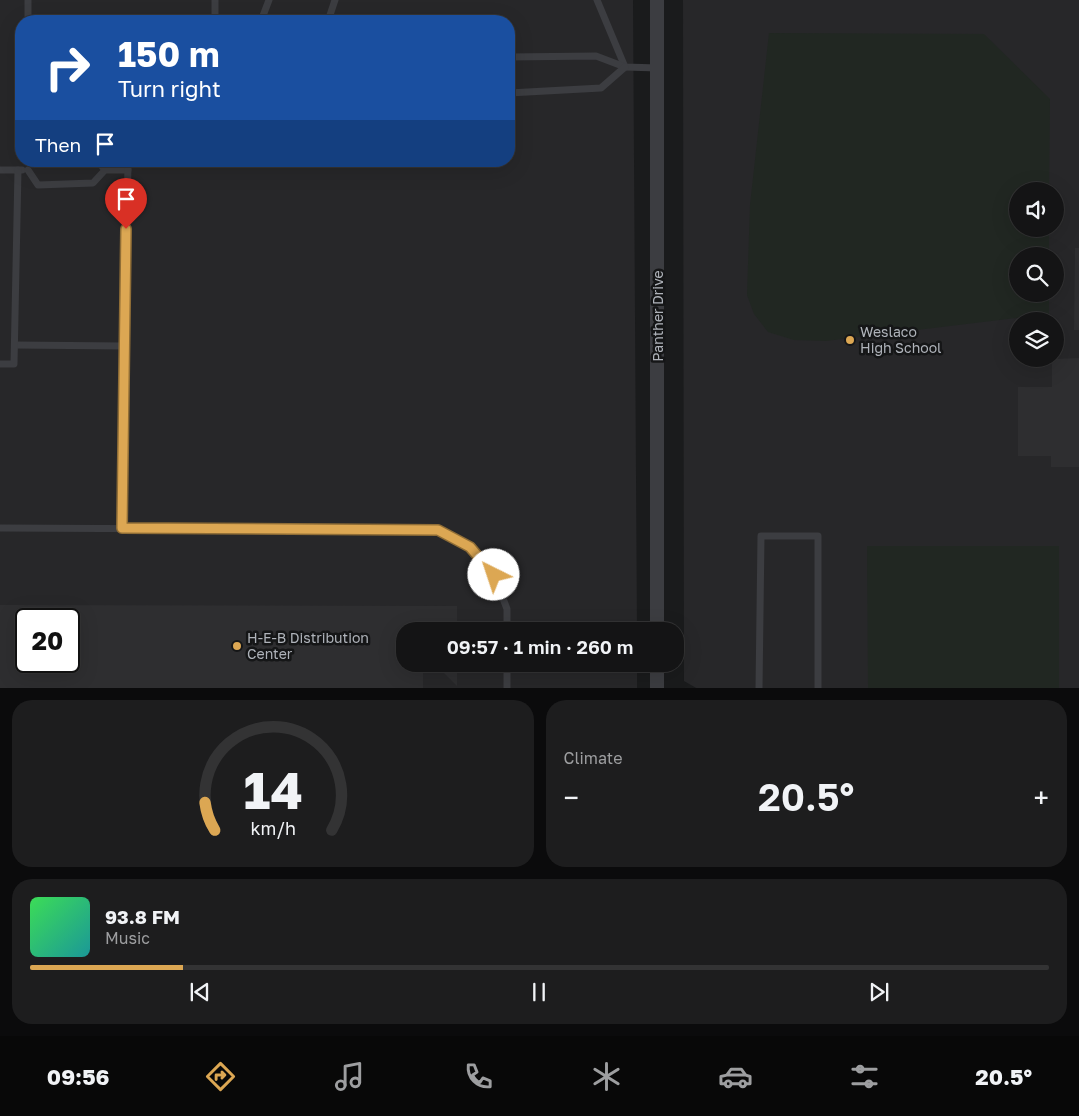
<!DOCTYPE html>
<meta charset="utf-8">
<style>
:root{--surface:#141415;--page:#1d1d1e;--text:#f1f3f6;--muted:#9d9ea0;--line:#333334;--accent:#dca753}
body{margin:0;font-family:"Golos Text",sans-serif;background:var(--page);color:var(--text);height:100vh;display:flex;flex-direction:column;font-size:19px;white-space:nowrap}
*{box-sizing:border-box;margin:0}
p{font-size:16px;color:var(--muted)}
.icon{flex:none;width:28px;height:28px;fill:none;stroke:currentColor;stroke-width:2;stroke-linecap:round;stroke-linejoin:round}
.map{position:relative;height:688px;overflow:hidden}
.side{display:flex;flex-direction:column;gap:12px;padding:12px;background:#0b0b0c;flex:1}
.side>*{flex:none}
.banner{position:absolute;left:15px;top:15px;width:500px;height:152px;border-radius:20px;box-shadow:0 5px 20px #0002,0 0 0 1px var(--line);background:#1a4fa0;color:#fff;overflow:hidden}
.buttons{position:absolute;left:1009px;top:182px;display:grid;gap:10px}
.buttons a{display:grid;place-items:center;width:55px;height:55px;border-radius:50%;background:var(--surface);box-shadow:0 5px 20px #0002,0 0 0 1px var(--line);font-size:25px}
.speed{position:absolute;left:15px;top:608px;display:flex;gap:10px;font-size:25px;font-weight:700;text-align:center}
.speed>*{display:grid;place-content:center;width:65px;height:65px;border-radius:50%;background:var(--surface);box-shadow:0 5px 20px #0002,0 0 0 1px var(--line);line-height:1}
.speed .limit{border:2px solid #111;border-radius:8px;background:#fff;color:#111}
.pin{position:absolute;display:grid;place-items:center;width:42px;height:42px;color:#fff;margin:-51px -21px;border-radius:50% 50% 50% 0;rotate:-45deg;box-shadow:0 0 5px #0007}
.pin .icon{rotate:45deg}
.me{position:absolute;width:55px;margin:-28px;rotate:319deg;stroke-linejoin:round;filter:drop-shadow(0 0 4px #0008)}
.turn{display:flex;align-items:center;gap:18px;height:105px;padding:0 20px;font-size:22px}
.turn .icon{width:65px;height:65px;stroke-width:2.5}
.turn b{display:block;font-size:35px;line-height:42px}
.then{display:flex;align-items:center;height:48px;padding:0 20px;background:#0003;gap:10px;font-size:19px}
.big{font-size:38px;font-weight:600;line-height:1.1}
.side .tile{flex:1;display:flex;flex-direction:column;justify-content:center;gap:8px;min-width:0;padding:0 18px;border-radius:20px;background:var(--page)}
.side .dial{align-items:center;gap:0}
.dial svg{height:130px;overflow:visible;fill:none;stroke:var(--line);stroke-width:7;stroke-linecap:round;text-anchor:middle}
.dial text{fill:var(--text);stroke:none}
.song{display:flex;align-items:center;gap:15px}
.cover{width:60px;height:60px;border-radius:8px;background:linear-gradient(135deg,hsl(130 70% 55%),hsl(180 70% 35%))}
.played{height:5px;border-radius:2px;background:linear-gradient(90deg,var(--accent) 15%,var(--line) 15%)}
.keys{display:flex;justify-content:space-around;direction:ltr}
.heat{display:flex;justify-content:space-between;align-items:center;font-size:28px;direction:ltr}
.side .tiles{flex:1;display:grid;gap:12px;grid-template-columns:1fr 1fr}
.tile:last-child{grid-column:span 2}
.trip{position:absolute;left:396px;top:622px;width:288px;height:50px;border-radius:20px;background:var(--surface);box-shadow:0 5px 20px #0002,0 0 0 1px var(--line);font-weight:600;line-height:50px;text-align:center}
.tab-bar{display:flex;height:80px;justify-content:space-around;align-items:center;background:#080808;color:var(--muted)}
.tab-bar .icon{width:35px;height:35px}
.tab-bar .active{color:var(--accent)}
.tab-bar b{font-size:22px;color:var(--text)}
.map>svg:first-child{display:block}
</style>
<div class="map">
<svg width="1079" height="689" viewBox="0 0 1079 689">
<rect width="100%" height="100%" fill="#1a1b1c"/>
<g fill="#272729" fill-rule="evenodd">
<path d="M0 0H633L637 631H405V664H637V688L0 689ZM21 21H509V161H21ZM26 619H69V661H26Z"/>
<path d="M683 0H1079V688L698 689 684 681ZM1018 191H1055V229H1018ZM1018 256H1055V294H1018ZM1018 321H1055V359H1018Z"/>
</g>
<g fill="#212722">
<path d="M769 33 984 34 1050 99 1049 191H1018V229H1049V256H1018V294H1049V314L826 341 794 340 768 332 754 314 747 295 750 205Z"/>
<path d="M867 546H1059V688H868Z"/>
</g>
<g fill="#2e2e30" fill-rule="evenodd">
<path d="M1075 248H1079V330H1074Z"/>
<path d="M1079 358V467H1051V456H1018V387H1052V359Z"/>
<path d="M0 605 457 606V631H405V664H430L428 666H423V689H0ZM26 619H69V661H26Z"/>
<path d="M435 664H457V686Z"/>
</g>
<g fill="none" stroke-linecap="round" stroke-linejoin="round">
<g stroke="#3c3d41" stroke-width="7">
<path d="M215 0V21"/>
<path d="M597 0 625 67"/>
<path d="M28 21V0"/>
<path d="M261 21 269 0"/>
<path d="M328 21 335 0"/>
<path d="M509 57 596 56 625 67 658 68"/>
<path d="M509 93 601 88 625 67"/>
<path d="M98 161 105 170"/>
<path d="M0 170H22"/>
<path d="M28 170 38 185 93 183 105 170H128"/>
<path d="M15 345 124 346"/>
<path d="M0 364H14L18 170"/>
<path d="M0 528 438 530 469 547 494 575 507 609V631"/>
<path d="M122 528 128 161"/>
<path d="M507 689V664"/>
<path d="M759 689 761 536H818V689"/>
</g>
<g stroke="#3c3d41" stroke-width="14">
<path d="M657 631V0"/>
<path d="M657 689V664"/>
</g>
</g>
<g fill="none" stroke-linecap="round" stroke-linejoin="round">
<defs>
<path id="route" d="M126 229 122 528 438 530 470 547 494 575"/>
</defs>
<use href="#route" stroke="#8f6d36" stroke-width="12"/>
<use href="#route" stroke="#dca753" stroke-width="9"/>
</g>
<g fill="#dca753" stroke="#151617" stroke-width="2">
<circle cx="850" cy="340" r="5"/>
<circle cx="237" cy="646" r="5"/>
</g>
<g text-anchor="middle" stroke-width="5" stroke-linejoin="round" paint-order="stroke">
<g font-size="14" fill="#afb3ba" stroke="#151617">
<text transform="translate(658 316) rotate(-90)" y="5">Panther Drive</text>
</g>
<g font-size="14" fill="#afb3ba" stroke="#151617" text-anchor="start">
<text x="860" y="337">Weslaco<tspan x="860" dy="16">High School</tspan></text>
<text x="247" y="643">H-E-B Distribution<tspan x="247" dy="16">Center</tspan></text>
</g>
</g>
</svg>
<div class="buttons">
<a><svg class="icon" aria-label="sound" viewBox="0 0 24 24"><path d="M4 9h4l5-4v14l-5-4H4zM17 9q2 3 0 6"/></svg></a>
<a><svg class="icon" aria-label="search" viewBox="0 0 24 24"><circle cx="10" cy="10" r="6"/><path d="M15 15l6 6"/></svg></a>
<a><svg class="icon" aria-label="layers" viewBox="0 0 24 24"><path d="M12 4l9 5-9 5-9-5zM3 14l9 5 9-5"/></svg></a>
</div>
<div class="speed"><div class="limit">20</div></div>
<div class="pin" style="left:126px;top:229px;background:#d93025"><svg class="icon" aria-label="arrive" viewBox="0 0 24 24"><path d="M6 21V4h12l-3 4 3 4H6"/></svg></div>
<svg class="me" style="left:494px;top:575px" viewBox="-20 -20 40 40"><circle r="19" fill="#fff"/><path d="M0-13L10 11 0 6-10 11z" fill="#dca753"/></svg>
<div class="trip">09:57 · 1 min · 260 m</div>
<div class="banner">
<div class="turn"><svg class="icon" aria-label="right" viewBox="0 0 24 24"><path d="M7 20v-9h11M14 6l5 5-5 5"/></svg><div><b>150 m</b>Turn right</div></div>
<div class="then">Then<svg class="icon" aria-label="arrive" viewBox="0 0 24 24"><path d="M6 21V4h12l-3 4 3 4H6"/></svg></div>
</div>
</div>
<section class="side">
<div class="tiles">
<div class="tile dial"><svg viewBox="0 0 100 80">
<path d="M14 69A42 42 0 1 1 86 69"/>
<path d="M14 69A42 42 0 0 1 8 52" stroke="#dca753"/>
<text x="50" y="56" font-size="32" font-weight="700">14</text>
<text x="50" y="72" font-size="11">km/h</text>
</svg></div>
<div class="tile"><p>Climate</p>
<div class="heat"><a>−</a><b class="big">20.5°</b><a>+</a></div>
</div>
<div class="tile">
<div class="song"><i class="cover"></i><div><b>93.8 FM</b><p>Music</p></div></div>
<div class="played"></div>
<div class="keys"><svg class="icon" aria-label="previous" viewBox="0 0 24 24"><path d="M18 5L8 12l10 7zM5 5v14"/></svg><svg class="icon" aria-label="pause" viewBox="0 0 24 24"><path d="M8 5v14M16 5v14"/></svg><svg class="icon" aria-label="next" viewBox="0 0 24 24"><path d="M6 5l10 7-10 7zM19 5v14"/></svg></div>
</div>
</div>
</section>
<nav class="tab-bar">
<b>09:56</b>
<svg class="icon active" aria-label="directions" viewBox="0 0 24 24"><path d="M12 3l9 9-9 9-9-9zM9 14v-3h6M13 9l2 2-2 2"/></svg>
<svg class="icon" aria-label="music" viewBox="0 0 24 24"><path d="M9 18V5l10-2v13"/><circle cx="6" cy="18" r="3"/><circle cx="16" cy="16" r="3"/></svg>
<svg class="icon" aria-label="phone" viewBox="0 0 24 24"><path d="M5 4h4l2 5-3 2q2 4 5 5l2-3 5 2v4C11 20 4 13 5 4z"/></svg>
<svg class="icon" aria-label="climate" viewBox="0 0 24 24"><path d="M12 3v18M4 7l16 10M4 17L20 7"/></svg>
<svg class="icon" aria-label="car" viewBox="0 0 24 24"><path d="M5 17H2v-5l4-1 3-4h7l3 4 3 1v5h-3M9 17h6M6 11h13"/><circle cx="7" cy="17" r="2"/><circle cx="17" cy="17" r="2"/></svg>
<svg class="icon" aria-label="filters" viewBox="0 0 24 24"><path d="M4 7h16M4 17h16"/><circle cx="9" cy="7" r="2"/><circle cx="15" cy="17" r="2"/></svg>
<b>20.5°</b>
</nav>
